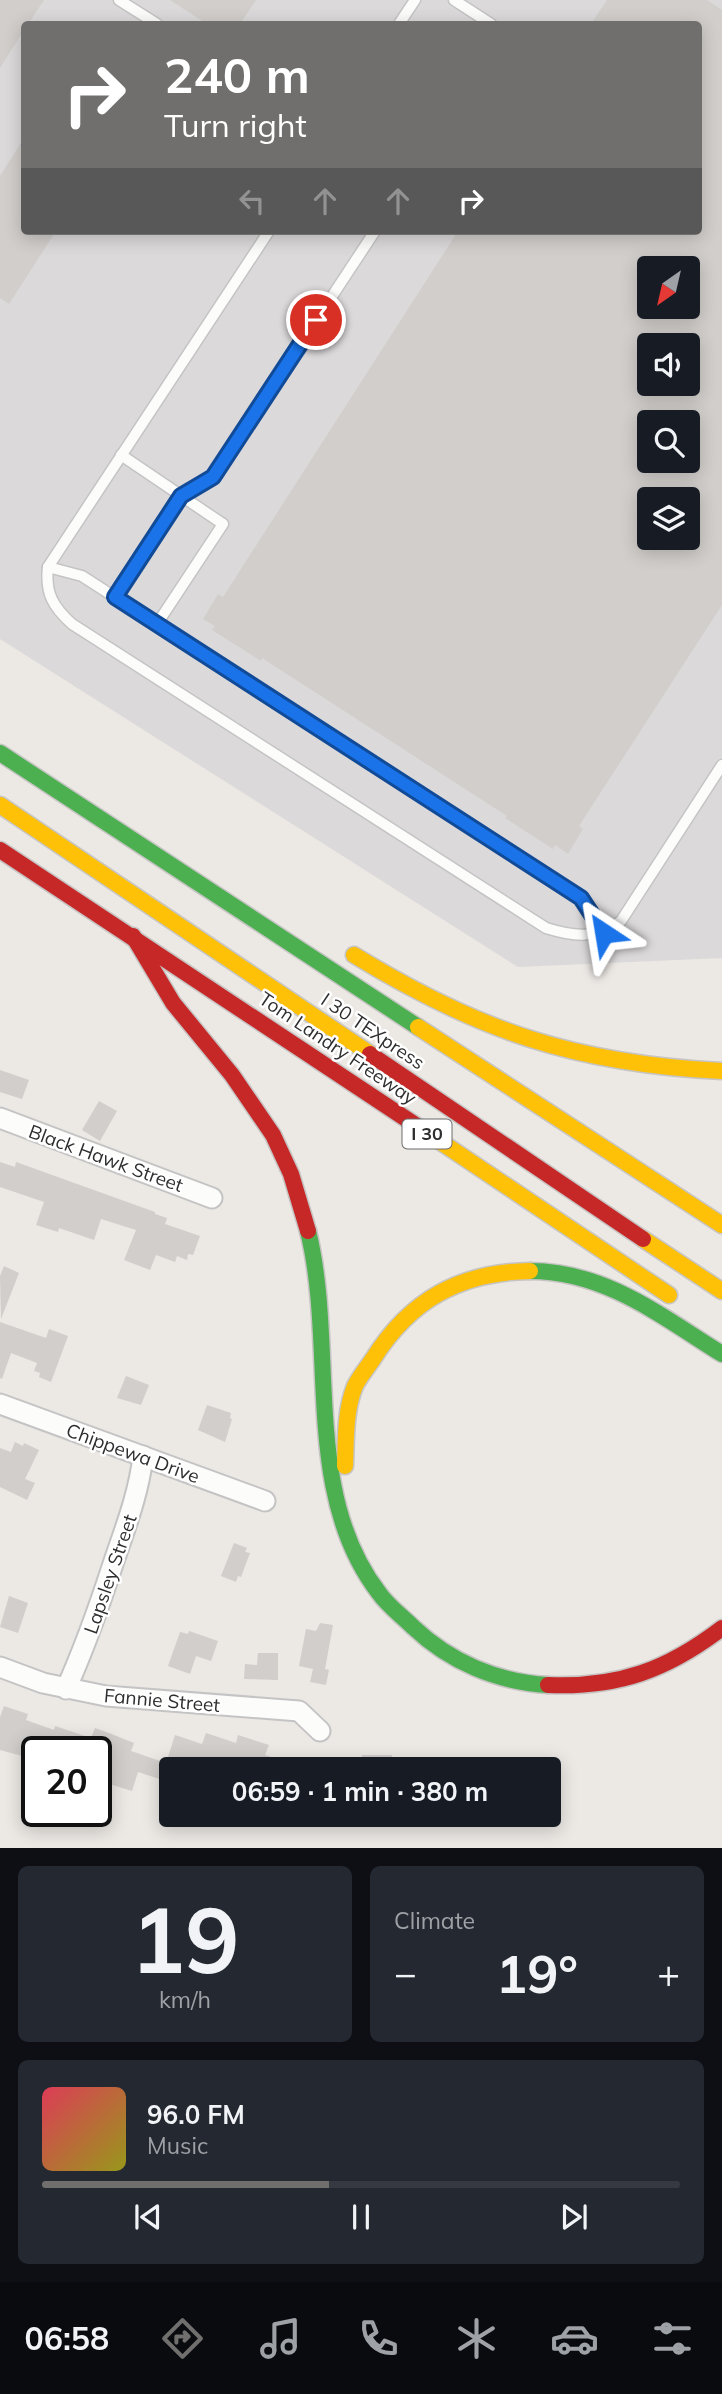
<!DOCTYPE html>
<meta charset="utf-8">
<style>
:root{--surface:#171b24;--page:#242831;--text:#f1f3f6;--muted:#9ea1a6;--line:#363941;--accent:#706f6e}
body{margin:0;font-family:Mulish,sans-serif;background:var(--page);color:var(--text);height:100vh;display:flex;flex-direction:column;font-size:26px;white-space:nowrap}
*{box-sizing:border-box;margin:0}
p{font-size:23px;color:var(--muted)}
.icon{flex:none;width:38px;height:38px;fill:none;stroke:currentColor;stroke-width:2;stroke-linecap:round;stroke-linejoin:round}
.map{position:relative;height:1848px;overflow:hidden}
.side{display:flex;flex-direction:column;gap:18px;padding:18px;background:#0d0f14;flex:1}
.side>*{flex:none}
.top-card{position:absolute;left:21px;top:21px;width:681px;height:214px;border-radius:7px;box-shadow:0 4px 18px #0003;background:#706f6e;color:#fff;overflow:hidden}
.needle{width:46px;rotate:214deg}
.tools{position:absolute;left:637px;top:256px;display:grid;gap:14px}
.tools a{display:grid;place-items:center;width:63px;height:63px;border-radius:7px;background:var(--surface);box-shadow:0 4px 18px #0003;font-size:35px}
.speed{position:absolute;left:21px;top:1736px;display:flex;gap:14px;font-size:35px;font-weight:700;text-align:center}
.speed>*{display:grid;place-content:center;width:91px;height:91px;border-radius:50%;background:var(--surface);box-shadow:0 4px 18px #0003;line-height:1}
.speed .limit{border:4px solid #111;border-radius:10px;background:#fff;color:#111}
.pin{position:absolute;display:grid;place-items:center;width:60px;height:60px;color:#fff;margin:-30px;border:4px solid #fff;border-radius:50%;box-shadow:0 2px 7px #0007}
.me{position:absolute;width:77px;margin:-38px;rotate:327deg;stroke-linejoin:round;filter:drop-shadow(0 0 5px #0008)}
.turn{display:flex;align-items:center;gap:24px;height:147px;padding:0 28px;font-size:32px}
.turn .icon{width:91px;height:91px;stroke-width:2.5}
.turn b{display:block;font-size:49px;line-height:60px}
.lanes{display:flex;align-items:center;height:66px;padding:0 28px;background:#0003;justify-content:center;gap:35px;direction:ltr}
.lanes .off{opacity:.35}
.big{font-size:52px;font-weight:700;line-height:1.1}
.side .tile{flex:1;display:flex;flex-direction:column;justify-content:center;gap:10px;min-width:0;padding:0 24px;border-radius:10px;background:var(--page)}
.side .dial{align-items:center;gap:0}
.dial b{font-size:91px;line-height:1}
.song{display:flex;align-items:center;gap:21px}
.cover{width:84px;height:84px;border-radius:10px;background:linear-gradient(135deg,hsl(350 70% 55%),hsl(60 70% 35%))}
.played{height:7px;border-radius:4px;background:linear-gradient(90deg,var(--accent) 45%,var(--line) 45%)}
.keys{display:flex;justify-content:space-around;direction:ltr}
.heat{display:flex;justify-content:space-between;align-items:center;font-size:38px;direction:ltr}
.side .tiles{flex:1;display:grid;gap:18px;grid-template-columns:1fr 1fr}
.tile:last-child{grid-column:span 2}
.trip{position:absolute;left:159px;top:1757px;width:402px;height:70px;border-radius:7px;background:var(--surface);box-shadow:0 4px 18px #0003;font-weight:700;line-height:70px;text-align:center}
.menu{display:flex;height:112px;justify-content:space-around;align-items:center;background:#090b0e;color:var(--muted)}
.menu .icon{width:49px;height:49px}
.menu .on{color:var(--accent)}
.menu b{font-size:32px;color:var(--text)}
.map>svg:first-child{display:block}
</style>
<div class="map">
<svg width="722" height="1848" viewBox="0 0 722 1848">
<rect width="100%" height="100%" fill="#ece8e4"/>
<path fill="#dcd9db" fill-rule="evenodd" d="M0 0H722V958L518 967 0 639ZM24 24H698V231H24ZM649 268H688V306H649ZM649 345H688V383H649ZM649 422H688V460H649ZM649 499H688V537H649Z"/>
<g fill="#d1cecb" fill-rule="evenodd">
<path d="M0 0H44L28 24H24V30L0 68Z"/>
<path d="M170 0H256L240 24H207Z"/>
<path d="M607 0H707L722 10V605L579 826 583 829 568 854 555 845 553 849 505 818 507 816 262 658 261 661 212 630 215 626 203 619 218 594 223 597 458 231H698V24H591ZM649 268H688V306H649ZM649 345H688V383H649ZM649 422H688V460H649ZM649 499H688V537H649Z"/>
<path d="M24 138V231H56L9 304 0 298V176Z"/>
<path d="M0 1070 29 1080 22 1099 0 1092Z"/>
<path d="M99 1101 117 1111 100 1141 82 1130Z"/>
<path d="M0 1162 15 1167 16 1162 155 1212V1214L167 1218 165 1224 200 1236 193 1255 188 1254 187 1260 177 1256 175 1262 156 1255 150 1270 124 1260 136 1230 101 1219 94 1240 59 1228 58 1232 36 1225 44 1202 0 1187Z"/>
<path d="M4 1266 19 1273 1 1319 0 1276Z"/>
<path d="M0 1322 46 1338 49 1329 68 1336 51 1382 39 1377 40 1373 34 1371 37 1363 11 1353 2 1379 0 1378Z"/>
<path d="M126 1376 149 1385 141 1405 117 1398Z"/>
<path d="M207 1405 231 1413 230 1418 232 1419 225 1442 198 1430Z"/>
<path d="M15 1442 23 1446 24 1443 39 1450 25 1479 35 1483 27 1500 0 1487V1448L11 1452Z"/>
<path d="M234 1543 247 1548 245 1552 250 1553 241 1577 238 1576 236 1582 221 1576Z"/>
<path d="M9 1596 28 1603 18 1633 0 1627Z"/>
<path d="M320 1623 333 1625 325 1669 329 1670 326 1685 310 1682 313 1669 299 1666 306 1629 316 1631Z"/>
<path d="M189 1631 218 1641 211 1661 196 1656 190 1674 168 1666 180 1632 188 1634Z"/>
<path d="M258 1653H278V1680L244 1679 245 1664 257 1665Z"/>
<path d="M4 1706 28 1714 26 1720 54 1730 55 1726 91 1738 95 1728 109 1733 134 1743 131 1751 166 1763 175 1735 202 1744 206 1733 236 1743 238 1735 269 1745 265 1755 300 1767V1769H172V1783L138 1772 132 1791 96 1780V1752H37V1760L0 1750V1717Z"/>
<rect x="362" y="1755" width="30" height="14"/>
</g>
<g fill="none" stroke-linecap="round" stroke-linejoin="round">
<defs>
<g id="lane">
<path d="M119 0 157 24"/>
<path d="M454 0 491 24"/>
<path d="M399 24 415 0"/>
<path d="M269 231 48 567C45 593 53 607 72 624L546 928C575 937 595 939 621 921L722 765"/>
<path d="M121 455 223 524 157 624"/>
<path d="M48 567 82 576 581 898 604 933"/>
<path d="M115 597 181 496 213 477 375 231"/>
</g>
<g id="street">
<path d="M0 1118 212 1198"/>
<path d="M0 1404 265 1501"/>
<path d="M0 1667 43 1683 106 1696 299 1711 320 1731"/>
<path d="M66 1689C85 1647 100 1604 114 1561 126 1526 139 1492 143 1456"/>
</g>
<g id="fast">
<path d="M0 753 418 1027"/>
<path d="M308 1231C337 1348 301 1492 379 1593 388 1606 402 1616 413 1627 450 1662 497 1682 548 1685"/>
<path d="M530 1271C605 1271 661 1316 722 1354"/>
</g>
<g id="slow">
<path d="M0 805 370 1054"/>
<path d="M354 955C478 1031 577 1064 722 1071"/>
<path d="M418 1027 722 1225"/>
<path d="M429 1134 669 1295"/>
<path d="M643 1239 722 1291"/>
<path d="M345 1466C346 1440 345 1410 355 1386 360 1376 367 1368 373 1359 410 1300 460 1272 530 1271"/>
</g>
<g id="jam">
<path d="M0 850 429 1134"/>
<path d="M133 936 173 1003 232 1075 273 1135 291 1174 308 1231"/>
<path d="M370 1054 643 1239"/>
<path d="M548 1685C618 1688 667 1670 722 1628"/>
</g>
</defs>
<use href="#lane" stroke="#c5c4c5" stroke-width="13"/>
<use href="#street" stroke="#c5c4c5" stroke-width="23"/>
<use href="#fast" stroke="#c6c5c4" stroke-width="19"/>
<use href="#slow" stroke="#c6c5c4" stroke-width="19"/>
<use href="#jam" stroke="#c6c5c4" stroke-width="19"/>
<use href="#lane" stroke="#fcfcfb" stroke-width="10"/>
<use href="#street" stroke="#fcfcfb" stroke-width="19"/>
<use href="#fast" stroke="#4caf50" stroke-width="16"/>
<use href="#slow" stroke="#ffc107" stroke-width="16"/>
<use href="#jam" stroke="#c62828" stroke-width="16"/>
</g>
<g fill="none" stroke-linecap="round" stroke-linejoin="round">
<defs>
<path id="route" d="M316 320 213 477 181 496 115 597 581 898 604 933"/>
</defs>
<use href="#route" stroke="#114b97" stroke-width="18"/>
<use href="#route" stroke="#1a73e8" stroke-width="12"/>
</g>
<g text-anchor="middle" stroke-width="5" stroke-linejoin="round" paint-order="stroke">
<rect fill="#fff" stroke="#6d6d6d" stroke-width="2" x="402.5" y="1119.5" width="49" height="29" rx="5"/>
<g font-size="18" font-weight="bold" fill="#2e2e2e">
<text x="427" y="1140">I 30</text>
</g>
<g font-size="19" fill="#2e2e2e" stroke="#fff">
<text transform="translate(373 1031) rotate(34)" y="7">I 30 TEXpress</text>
<text transform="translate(338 1048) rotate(34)" y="7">Tom Landry Freeway</text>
<text transform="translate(106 1158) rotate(20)" y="7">Black Hawk Street</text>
<text transform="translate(133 1453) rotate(20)" y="7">Chippewa Drive</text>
<text transform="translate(110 1574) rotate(-71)" y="7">Lapsley Street</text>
<text transform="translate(162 1700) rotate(5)" y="7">Fannie Street</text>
</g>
</g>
</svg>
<div class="tools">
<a><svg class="needle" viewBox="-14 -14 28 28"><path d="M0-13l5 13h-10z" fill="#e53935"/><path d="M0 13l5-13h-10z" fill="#9ea1a6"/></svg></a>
<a><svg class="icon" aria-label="sound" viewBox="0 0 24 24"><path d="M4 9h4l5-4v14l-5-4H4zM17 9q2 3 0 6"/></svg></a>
<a><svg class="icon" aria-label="search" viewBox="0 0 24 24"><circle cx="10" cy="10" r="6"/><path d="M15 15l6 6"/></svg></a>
<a><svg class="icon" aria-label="layers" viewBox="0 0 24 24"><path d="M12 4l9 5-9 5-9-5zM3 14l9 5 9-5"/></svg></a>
</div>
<div class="speed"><div class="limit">20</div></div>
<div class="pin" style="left:316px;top:320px;background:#d93025"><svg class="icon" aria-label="arrive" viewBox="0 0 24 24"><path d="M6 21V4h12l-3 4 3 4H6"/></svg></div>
<svg class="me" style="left:604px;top:933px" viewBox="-20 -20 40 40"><path d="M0-17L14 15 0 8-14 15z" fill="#1a73e8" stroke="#fff" stroke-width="4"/></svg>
<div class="trip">06:59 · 1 min · 380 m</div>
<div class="top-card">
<div class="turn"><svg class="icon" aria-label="right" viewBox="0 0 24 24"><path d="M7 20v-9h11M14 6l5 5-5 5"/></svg><div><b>240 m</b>Turn right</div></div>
<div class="lanes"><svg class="icon off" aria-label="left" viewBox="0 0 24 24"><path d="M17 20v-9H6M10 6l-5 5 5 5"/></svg><svg class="icon off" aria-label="ahead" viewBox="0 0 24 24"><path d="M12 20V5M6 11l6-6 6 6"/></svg><svg class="icon off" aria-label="ahead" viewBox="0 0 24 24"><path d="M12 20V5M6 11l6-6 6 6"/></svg><svg class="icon" aria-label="right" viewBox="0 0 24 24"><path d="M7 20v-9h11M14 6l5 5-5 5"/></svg></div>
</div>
</div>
<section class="side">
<div class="tiles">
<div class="tile dial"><b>19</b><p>km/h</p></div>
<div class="tile"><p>Climate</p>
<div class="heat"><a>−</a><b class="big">19°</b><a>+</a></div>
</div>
<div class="tile">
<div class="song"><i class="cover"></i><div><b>96.0 FM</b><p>Music</p></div></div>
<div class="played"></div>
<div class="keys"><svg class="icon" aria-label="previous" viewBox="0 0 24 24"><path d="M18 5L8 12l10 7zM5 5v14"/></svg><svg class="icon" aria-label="pause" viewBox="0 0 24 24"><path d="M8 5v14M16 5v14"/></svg><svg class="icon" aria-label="next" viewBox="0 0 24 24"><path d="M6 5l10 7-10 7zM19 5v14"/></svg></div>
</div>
</div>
</section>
<nav class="menu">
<b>06:58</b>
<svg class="icon on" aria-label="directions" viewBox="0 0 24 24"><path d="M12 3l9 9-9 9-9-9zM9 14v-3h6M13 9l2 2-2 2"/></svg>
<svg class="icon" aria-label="music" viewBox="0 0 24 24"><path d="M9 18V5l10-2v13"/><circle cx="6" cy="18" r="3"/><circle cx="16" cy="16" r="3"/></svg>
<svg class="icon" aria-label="phone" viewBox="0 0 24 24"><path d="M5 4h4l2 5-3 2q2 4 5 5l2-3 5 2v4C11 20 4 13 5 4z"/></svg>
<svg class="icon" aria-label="climate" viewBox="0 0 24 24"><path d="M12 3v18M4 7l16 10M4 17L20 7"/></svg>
<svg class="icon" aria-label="car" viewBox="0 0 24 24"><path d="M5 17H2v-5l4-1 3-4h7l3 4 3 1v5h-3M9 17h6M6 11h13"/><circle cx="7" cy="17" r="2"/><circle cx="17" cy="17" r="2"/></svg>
<svg class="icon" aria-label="filters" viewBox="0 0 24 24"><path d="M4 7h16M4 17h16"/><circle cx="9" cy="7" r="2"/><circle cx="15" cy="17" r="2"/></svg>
</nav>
